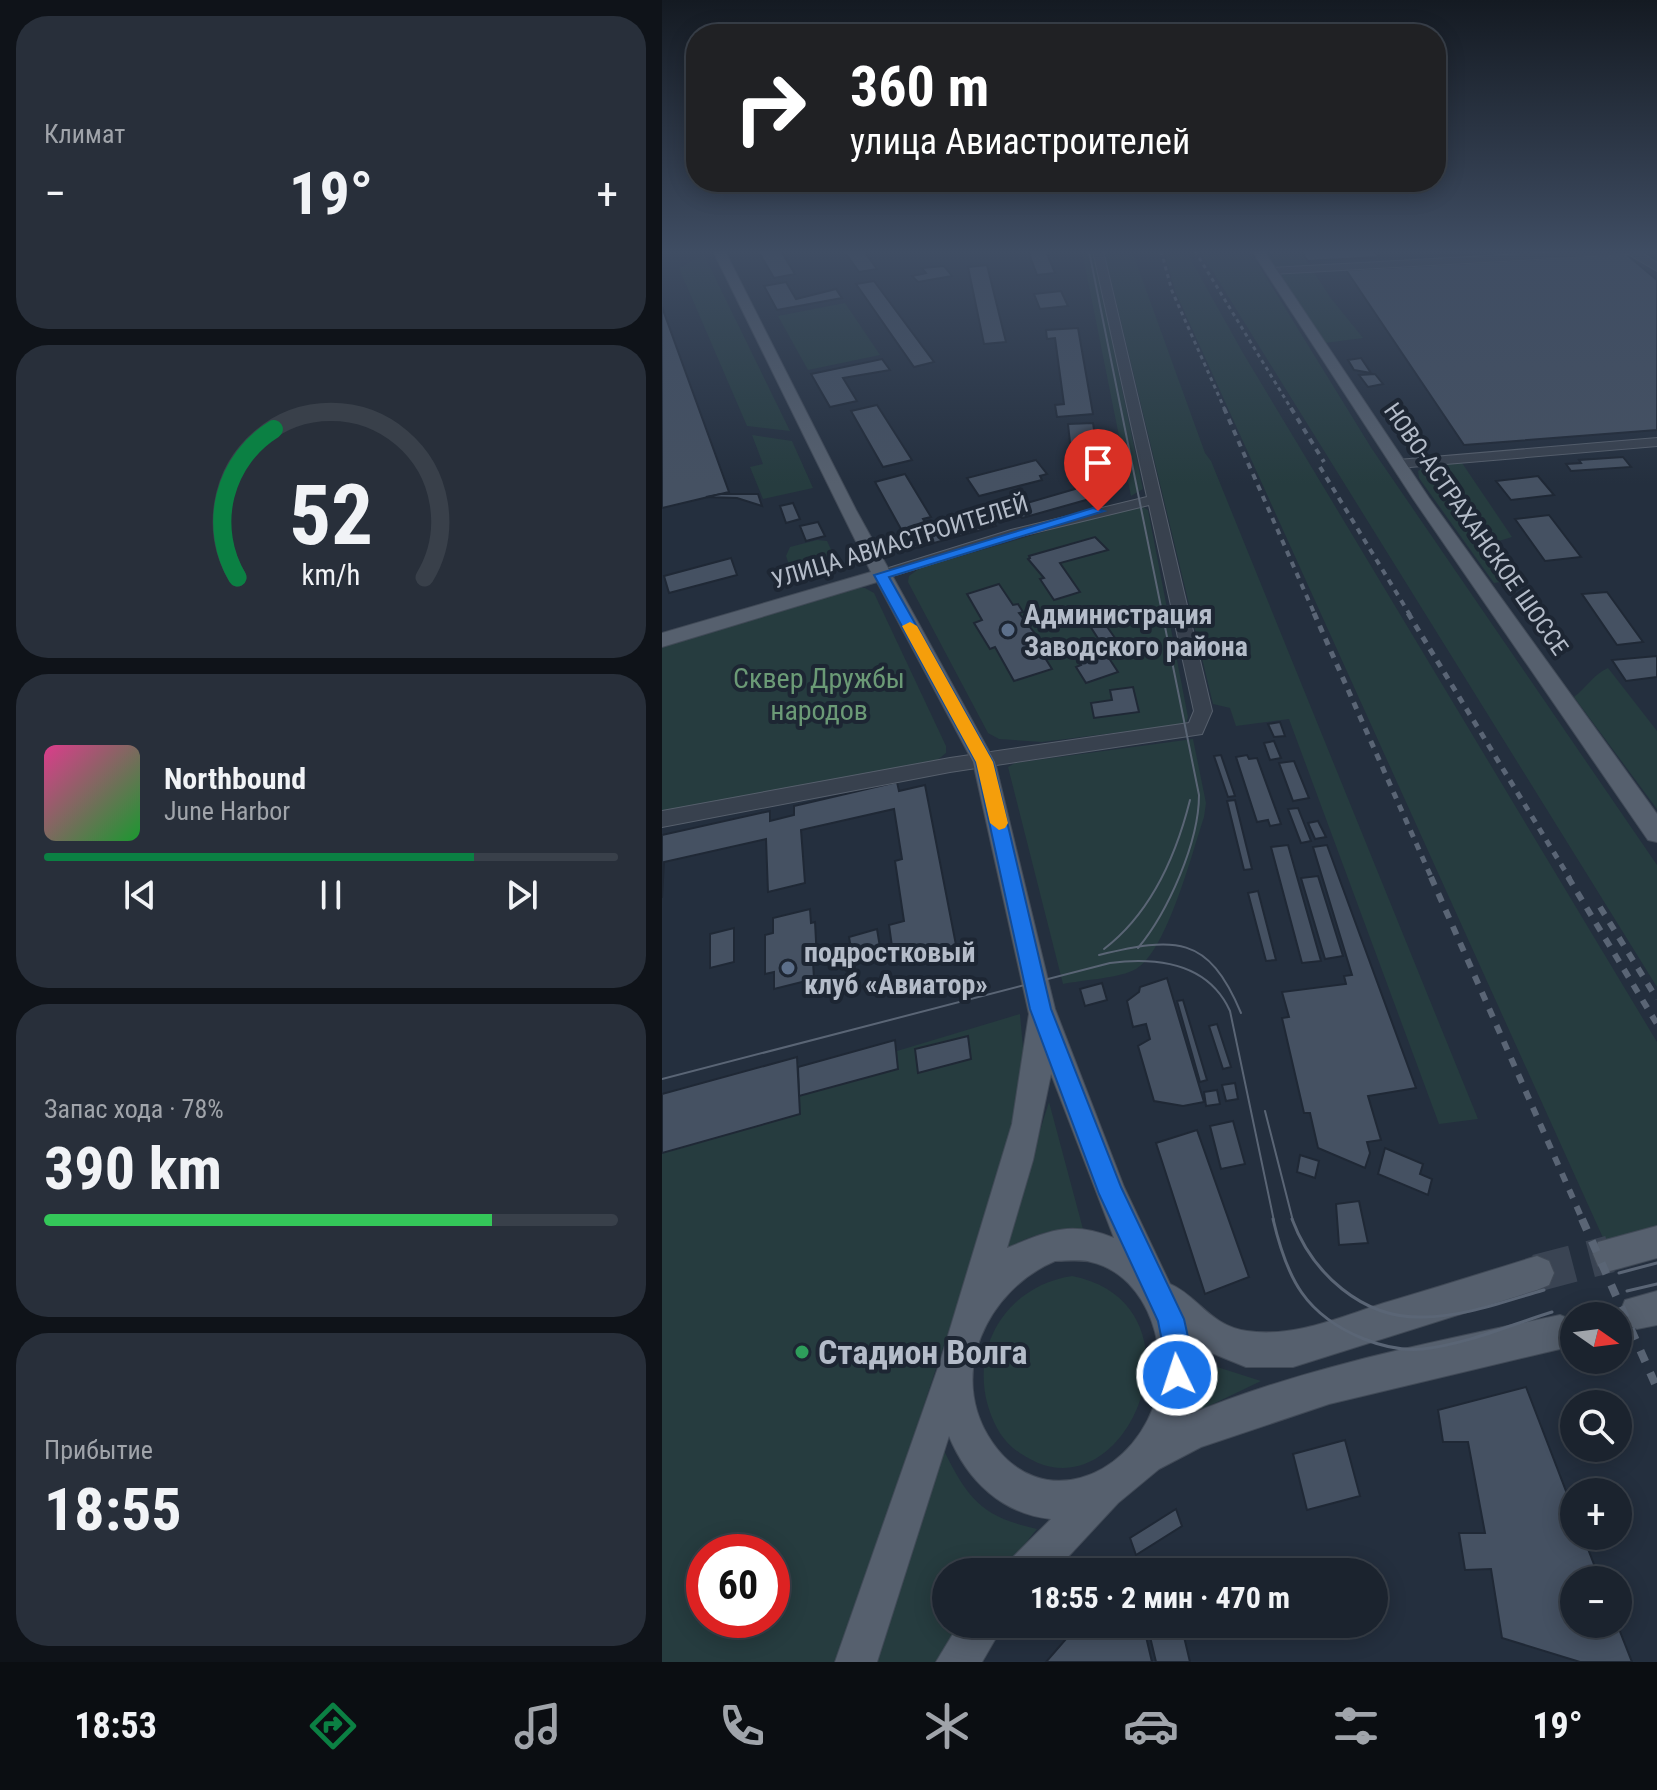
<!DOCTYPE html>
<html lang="ru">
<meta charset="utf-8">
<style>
:root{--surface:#1b232e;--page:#282f3a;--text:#f1f3f6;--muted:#a0a4aa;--line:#39404a;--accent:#0b8043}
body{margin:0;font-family:"Roboto Condensed",sans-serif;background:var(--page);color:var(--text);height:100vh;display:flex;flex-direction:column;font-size:30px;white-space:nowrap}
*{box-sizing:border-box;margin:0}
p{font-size:26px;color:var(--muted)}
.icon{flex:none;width:44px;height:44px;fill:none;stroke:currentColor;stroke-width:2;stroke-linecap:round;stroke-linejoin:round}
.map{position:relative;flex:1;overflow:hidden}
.drawer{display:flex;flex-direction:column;gap:16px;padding:16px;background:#0f1319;width:662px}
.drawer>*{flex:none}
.hud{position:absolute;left:24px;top:24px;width:760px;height:168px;border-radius:32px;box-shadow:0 4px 20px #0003,0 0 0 2px var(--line);background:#202124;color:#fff;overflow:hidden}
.needle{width:52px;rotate:104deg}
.fabs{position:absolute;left:898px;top:1302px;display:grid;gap:16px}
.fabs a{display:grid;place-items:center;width:72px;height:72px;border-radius:50%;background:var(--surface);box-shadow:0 4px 20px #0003,0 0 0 2px var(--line);font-size:40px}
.speed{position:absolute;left:24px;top:1534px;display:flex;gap:16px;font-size:40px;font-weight:700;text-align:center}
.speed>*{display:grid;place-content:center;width:104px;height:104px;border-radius:50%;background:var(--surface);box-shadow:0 4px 20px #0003,0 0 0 2px var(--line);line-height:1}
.speed .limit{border:12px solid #d22;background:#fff;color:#111}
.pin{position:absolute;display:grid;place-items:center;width:68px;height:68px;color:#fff;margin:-82px -34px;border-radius:50% 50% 50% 0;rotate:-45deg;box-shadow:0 0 8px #0007}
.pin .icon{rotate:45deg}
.me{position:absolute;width:88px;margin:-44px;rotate:356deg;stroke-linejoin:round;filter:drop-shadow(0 0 6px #0008)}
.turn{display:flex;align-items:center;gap:28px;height:168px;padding:0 32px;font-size:36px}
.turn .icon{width:104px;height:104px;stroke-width:2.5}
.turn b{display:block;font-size:56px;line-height:68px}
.big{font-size:60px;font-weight:700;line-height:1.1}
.drawer .tile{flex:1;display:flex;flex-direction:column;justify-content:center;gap:12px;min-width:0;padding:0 28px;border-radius:32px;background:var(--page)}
.drawer .dial{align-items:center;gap:0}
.dial svg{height:208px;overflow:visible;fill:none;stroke:var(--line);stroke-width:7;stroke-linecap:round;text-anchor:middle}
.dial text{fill:var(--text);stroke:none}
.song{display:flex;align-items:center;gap:24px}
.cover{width:96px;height:96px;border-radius:12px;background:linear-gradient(135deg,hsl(330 70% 55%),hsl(130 70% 35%))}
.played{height:8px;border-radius:4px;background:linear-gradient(90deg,var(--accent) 75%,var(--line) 75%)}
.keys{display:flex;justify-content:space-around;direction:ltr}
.heat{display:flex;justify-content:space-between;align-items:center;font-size:44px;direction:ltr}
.charge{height:12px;border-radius:6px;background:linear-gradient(90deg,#34c759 78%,var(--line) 0)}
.trip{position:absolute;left:270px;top:1558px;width:456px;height:80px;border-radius:40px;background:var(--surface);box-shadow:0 4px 20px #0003,0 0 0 2px var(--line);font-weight:700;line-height:80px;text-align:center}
.tabs{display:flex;height:128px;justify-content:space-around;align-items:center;background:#0b0e12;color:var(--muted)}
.tabs .icon{width:56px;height:56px}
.tabs .current{color:var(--accent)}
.tabs b{font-size:36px;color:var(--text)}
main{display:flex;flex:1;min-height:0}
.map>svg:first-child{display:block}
</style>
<main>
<section class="drawer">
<div class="tile"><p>Климат</p>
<div class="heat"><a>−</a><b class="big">19°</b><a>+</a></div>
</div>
<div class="tile dial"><svg viewBox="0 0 100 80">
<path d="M14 69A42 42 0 1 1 86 69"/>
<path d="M14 69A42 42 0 0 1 28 12" stroke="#0b8043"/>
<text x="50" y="56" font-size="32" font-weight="700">52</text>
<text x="50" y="72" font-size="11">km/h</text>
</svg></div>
<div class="tile">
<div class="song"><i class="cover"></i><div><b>Northbound</b><p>June Harbor</p></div></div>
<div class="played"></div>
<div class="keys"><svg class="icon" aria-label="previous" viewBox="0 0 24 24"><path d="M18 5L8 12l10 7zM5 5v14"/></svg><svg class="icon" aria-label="pause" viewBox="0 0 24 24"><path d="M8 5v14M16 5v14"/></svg><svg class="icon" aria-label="next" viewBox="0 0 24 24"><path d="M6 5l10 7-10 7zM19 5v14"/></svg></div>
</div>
<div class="tile"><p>Запас хода · 78%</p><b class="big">390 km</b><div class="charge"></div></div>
<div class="tile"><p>Прибытие</p><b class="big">18:55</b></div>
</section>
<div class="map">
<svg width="995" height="1662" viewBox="0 0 995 1662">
<rect width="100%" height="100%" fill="#242f3e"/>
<g fill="#263c3f" fill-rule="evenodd">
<path d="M420 251H431L481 489 469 496Z"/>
<path d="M442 251H470L543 453 549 461 816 1119 777 1124 627 719 574 726 568 708 551 704Z"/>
<path d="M502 251H524L581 353 995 1042V1227L942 1240 513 291Z"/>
<path d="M538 251H588L710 449 995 865V987Z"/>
<path d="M603 251H638L668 297 701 338 663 343Z"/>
<path d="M42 255 128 431 85 426 17 268Z"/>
<path d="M183 303 218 355 146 370 116 316Z"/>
<path d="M90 435 130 441 151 488 101 499 88 467 101 464Z"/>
<path d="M798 460 850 537 830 543 847 574 845 581 832 583 757 478 756 471 765 465Z"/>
<path d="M481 507 486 510 526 717 524 724 380 742 337 739 326 733 246 582 247 576 258 568 464 508Z"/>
<path d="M155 540 165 541 174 560 165 571 132 579 124 556 128 547Z"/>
<path d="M192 588H203L212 593 284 746V753L268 766 0 815V645Z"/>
<path d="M946 668 995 731V809L912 697C925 687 931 675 946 668Z"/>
<path d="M531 739 544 803 542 817C530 853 505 951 474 969 459 978 420 980 401 984L346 767 353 763Z"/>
<path d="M358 1014 362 1059 346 1151 177 1662H0V1094L135 1057 137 1067 233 1040 235 1051ZM42 1552H110V1620H42Z"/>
<path d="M387 1102 421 1229C391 1228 363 1235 339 1254Z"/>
<path d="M410 1276C546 1303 472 1502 376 1463 358 1455 344 1445 335 1428 300 1362 337 1287 410 1276Z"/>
<path d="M527 1358 599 1381 524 1417 529 1384Z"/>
<path d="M280 1447C306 1498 317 1516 375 1529L340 1572H284V1624H300L273 1662H211Z"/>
</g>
<g fill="#455162" stroke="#1f2835" stroke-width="2">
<path d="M96 251H119L133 274 112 278Z"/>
<path d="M182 251H202L215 269 197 272Z"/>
<path d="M366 251H384L393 273 375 275Z"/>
<path d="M639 251H712L717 257 646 261Z"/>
<path d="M964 254 995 280V430L802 445 684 270Z"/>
<path d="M325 265 344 342 322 344 306 267Z"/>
<path d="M282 266 290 276 256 282 250 276 264 273 260 268Z"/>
<path d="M212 281 272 362 252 367 194 284Z"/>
<path d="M124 282 134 299 174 289 180 298 115 310 102 286Z"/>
<path d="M399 291 406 306 378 309 372 294Z"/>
<path d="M0 307 67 492 0 508Z"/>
<path d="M416 328 431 414 395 417 393 405 402 404 393 338 385 339 384 330Z"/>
<path d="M699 358 709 373 692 370 686 360Z"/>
<path d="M220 359 228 370 181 378 195 401 168 407 149 374Z"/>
<path d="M713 374 721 384 706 387 697 375Z"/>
<path d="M215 405 250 460 221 467 189 411Z"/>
<path d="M431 423 442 491 431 498 360 518 355 511 361 509 358 505 413 489 406 424Z"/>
<path d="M961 457 969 467 909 471 904 464 919 463 917 460Z"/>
<path d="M374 460 385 474 378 476 380 480 317 496 305 478Z"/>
<path d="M243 474 269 517 261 519 265 526 323 510 334 526 250 549 213 482Z"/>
<path d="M876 476 892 495 849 500 834 481Z"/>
<path d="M59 494H96L100 506 75 498 44 497Z"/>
<path d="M131 503 138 519 124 523 118 506Z"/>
<path d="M887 515 919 557 883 561 853 519Z"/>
<path d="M156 522 163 536 144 541 138 526Z"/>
<path d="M433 537 446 550 398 563 418 592 392 600 378 579 382 578 366 559 368 558 367 556Z"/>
<path d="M69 558 75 575 7 593 2 576Z"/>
<path d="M337 584 351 605 356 604 361 612 357 613 378 640 373 642 390 669 352 681 333 647 328 649 312 623 320 620 305 594Z"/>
<path d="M945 592 981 642 955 645 920 594Z"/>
<path d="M441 621 453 638 439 643 428 626Z"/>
<path d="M439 646 456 672 424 683 414 667 419 665 412 654Z"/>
<path d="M995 656V677L964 681 950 660Z"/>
<path d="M471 687 477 712 432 718 429 703 450 700 448 690Z"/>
<path d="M618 722 623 736 612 737 606 724Z"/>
<path d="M612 741 619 758 608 760 602 743Z"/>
<path d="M559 755 573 796 566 797 552 756Z"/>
<path d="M585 755 587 759 595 758 619 824 608 826 606 820 595 822 574 757Z"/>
<path d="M632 761 647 798 631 801 617 763Z"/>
<path d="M235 782 237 791 263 785 294 945 232 961 227 925 242 921 233 861 240 859 232 809 139 830 143 883 106 892 104 839 2 862 0 898V835L108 811V821L132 815V806Z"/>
<path d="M573 800 590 869 582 870 565 801Z"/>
<path d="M636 808 649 841 639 843 626 809Z"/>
<path d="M656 821 664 837 653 839 646 823Z"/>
<path d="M626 845 659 961 640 963 609 847Z"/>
<path d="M665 845 754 1088 706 1096 719 1140 705 1142 708 1153 703 1168 656 1148 648 1113H642L620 1018 627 1017 620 992 684 984 682 976 690 975 651 847Z"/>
<path d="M656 876 681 956 663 959 639 878Z"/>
<path d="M596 891 614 960 604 961 586 893Z"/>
<path d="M148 909 149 923 153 922 155 960 151 961 152 979 112 989V972L103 974V935L111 933V918Z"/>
<path d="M72 928V962L48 968V934Z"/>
<path d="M215 929 218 947 190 955 187 937Z"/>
<path d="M505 978 542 1102 521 1106 492 1101 476 1046 488 1039 484 1024 471 1027 465 1001 477 992 478 987Z"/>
<path d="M440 983 445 1000 423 1006 418 989Z"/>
<path d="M521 1000 545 1080 538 1082 515 1001Z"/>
<path d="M555 1024 569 1067 561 1069 547 1026Z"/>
<path d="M306 1036 309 1059 256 1073 253 1049Z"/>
<path d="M233 1040 236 1069 137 1096 136 1067Z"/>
<path d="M135 1057 138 1114 0 1153V1094Z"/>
<path d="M573 1083 576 1099 564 1101 560 1085Z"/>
<path d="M555 1090 558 1104 544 1106 542 1092Z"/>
<path d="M571 1121 583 1164 559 1169 548 1126Z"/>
<path d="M535 1130 587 1277 543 1294 494 1143Z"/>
<path d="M723 1148 761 1164 758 1174 770 1179 766 1195 716 1174Z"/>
<path d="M638 1155 657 1161 653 1178 635 1172Z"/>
<path d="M697 1201 706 1243 677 1245 674 1204Z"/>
<path d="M864 1387 912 1512V1536H921L938 1580H912V1624H955L970 1662H918L840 1638 829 1569 803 1570 797 1533H823L806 1442H781L776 1410Z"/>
<path d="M683 1440 698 1496 645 1510 631 1454Z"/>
<path d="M514 1509 520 1526 474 1555 468 1538Z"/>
<path d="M417 1624H481L490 1662H384Z"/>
<path d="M485 1624H519L528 1662H494Z"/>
</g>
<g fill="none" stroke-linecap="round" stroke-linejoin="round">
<path stroke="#3a4453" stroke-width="37" stroke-dasharray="37 18" stroke-linecap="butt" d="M875 1273 948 1254"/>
<defs>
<g id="minor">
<path d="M431 251H441L550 711 540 734 288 772 0 827V811L288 758 527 723 532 711 487 505 359 536 224 578 219 580 211 575 214 572 349 530 485 497Z"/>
<path d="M915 251H977L995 263V271L966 254 609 274 604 271 609 268Z"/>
<path d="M995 438V446L736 468 729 464 736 460Z"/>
</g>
<g id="major">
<path d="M51 251H63L194 510 333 762 393 1009 462 1187 508 1284C536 1296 548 1326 585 1331 632 1338 678 1317 722 1303 773 1288 824 1272 875 1256L887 1261 892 1273 887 1285 875 1290 631 1367H584L530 1345 533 1359 524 1416C644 1366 772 1342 898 1315L910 1320V1344L898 1349 667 1404 539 1447 497 1469 456 1503 392 1572H344L350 1558 389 1519C340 1514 305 1480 287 1436L215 1662H173L278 1362 350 1124 367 1014 311 762 215 582 0 647V633L209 572ZM389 1074 452 1238C408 1220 387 1231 345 1248L371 1160ZM393 1261C404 1261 418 1259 429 1262 489 1276 510 1357 491 1408 464 1479 378 1512 330 1442 284 1375 325 1290 393 1261Z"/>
<path d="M590 251H602L767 498 995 814V842L986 840 752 500Z"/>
<path d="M995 1226V1258L948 1271 936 1266 931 1254 936 1242Z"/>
<path d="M995 1291V1325L975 1329 963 1324 958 1312 963 1300Z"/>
<path d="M297 1624H342L320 1662H274Z"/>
</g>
</defs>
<use href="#minor" stroke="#565f6c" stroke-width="2"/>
<use href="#major" stroke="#414a57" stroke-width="2"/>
<use href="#minor" fill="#38414e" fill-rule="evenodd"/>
<use href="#major" fill="#56606e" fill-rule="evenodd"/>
<g stroke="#5a6575" stroke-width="2">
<path d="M427 251 537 795C537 842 506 912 476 948"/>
<path d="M442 949C489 913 514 856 528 800"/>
<path d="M437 955C513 937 546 934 579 1013"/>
<path d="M0 1079 448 963C496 957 546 963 568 1011L612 1221"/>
<path d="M603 1111 631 1221"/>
</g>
<g stroke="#5a6575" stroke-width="3">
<path d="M611 1219C625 1279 643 1315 702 1339 722 1347 740 1351 761 1349 805 1344 848 1325 890 1312"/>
<path d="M630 1219C650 1273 700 1319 761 1317 802 1317 843 1301 882 1290"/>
<path d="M957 1273 995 1263"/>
<path d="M965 1291 995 1284"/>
</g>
<g stroke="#5a6575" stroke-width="3" stroke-dasharray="4 4" stroke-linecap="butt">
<path d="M499 251 510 291 563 410"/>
<path d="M533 251 630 410"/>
</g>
<g stroke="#5a6575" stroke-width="4" stroke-dasharray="6 6" stroke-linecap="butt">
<path d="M562 408 589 470"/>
<path d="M629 408 662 462"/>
<path d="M658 467 748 615"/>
<path d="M591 474 653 615"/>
</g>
<g stroke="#5a6575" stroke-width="5" stroke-dasharray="7 7" stroke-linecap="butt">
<path d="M652 613 770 879"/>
<path d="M746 613 908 879"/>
</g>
<g stroke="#5a6575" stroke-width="6" stroke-dasharray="9 9" stroke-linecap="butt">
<path d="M769 877 921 1221"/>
<path d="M906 877 995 1024"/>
<path d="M938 907 995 999"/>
</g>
<path stroke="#5a6575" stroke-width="8" stroke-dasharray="12 12" stroke-linecap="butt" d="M920 1219 995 1388"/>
</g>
<linearGradient id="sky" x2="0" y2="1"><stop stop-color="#141a22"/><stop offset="0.52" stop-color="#3f4d63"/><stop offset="1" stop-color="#3f4d63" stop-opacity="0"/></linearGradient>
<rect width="995" height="484" fill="url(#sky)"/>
<path fill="#1a73e8" stroke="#114b97" stroke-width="2" d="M431 508 442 511 227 577 331 762 389 1009 459 1187 522 1319 528 1346 529 1375 525 1385 515 1389 505 1385 501 1375V1346L496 1321 437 1194 368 1009 314 762 212 575Z"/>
<path fill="#f59e0b" d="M248 622 255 626 331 762 346 823 343 828 337 830 328 823 314 762 240 626Z"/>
<g fill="#5c6f8a" stroke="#1d2633" stroke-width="3">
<circle cx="346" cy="630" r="8"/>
<circle cx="126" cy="968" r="8"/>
</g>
<circle fill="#2e9e5b" stroke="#1d2633" stroke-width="3" cx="140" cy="1352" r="8"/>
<g text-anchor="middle" stroke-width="8" stroke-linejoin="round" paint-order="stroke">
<g font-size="24" fill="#b4bcc9" stroke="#1d2633">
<text transform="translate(814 529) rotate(55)" y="8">НОВО-АСТРАХАНСКОЕ ШОССЕ</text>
<text transform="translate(238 542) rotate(-17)" y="8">УЛИЦА АВИАСТРОИТЕЛЕЙ</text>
</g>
<g font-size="28" font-weight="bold" fill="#b4bcc9" stroke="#1d2633" text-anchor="start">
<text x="362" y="624">Администрация<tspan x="362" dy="32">Заводского района</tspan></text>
<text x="142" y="962">подростковый<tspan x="142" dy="32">клуб «Авиатор»</tspan></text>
</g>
<g font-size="28" fill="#6b9a76" stroke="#1d2633">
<text x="157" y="688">Сквер Дружбы<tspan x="157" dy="32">народов</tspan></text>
</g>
<g font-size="34" font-weight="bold" fill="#b4bcc9" stroke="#1d2633" text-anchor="start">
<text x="156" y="1364">Стадион Волга</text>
</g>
</g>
</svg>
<div class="fabs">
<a><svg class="needle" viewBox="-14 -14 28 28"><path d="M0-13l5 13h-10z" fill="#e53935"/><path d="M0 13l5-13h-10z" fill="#a0a4aa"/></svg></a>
<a><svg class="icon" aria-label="search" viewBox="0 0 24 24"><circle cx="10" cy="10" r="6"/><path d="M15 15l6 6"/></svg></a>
<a>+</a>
<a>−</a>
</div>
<div class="speed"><div class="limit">60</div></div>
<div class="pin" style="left:436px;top:511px;background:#d93025"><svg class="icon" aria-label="arrive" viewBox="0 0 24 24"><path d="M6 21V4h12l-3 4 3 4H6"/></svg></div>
<svg class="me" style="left:515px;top:1375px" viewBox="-20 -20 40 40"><circle r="17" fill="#1a73e8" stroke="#fff" stroke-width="3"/><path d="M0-11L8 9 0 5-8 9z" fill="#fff"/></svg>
<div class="trip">18:55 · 2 мин · 470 m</div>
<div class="hud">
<div class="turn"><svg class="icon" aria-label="right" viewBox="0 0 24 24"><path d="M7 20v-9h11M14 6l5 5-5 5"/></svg><div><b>360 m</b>улица Авиастроителей</div></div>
</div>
</div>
</main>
<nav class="tabs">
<b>18:53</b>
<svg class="icon current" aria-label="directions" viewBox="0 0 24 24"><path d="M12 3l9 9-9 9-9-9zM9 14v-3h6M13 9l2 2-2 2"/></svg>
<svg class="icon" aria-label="music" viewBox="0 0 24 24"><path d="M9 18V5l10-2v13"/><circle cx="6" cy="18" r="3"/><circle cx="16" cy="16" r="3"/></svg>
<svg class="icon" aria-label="phone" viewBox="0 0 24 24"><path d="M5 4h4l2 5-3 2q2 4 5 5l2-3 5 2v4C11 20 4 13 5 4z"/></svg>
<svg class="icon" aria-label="climate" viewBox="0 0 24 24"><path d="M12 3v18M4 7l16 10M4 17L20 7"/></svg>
<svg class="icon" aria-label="car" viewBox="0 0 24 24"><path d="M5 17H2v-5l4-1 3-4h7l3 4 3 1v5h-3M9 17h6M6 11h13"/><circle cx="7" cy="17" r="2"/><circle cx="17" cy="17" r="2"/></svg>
<svg class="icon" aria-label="filters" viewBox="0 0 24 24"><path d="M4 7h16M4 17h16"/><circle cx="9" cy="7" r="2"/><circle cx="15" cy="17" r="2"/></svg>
<b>19°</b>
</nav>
